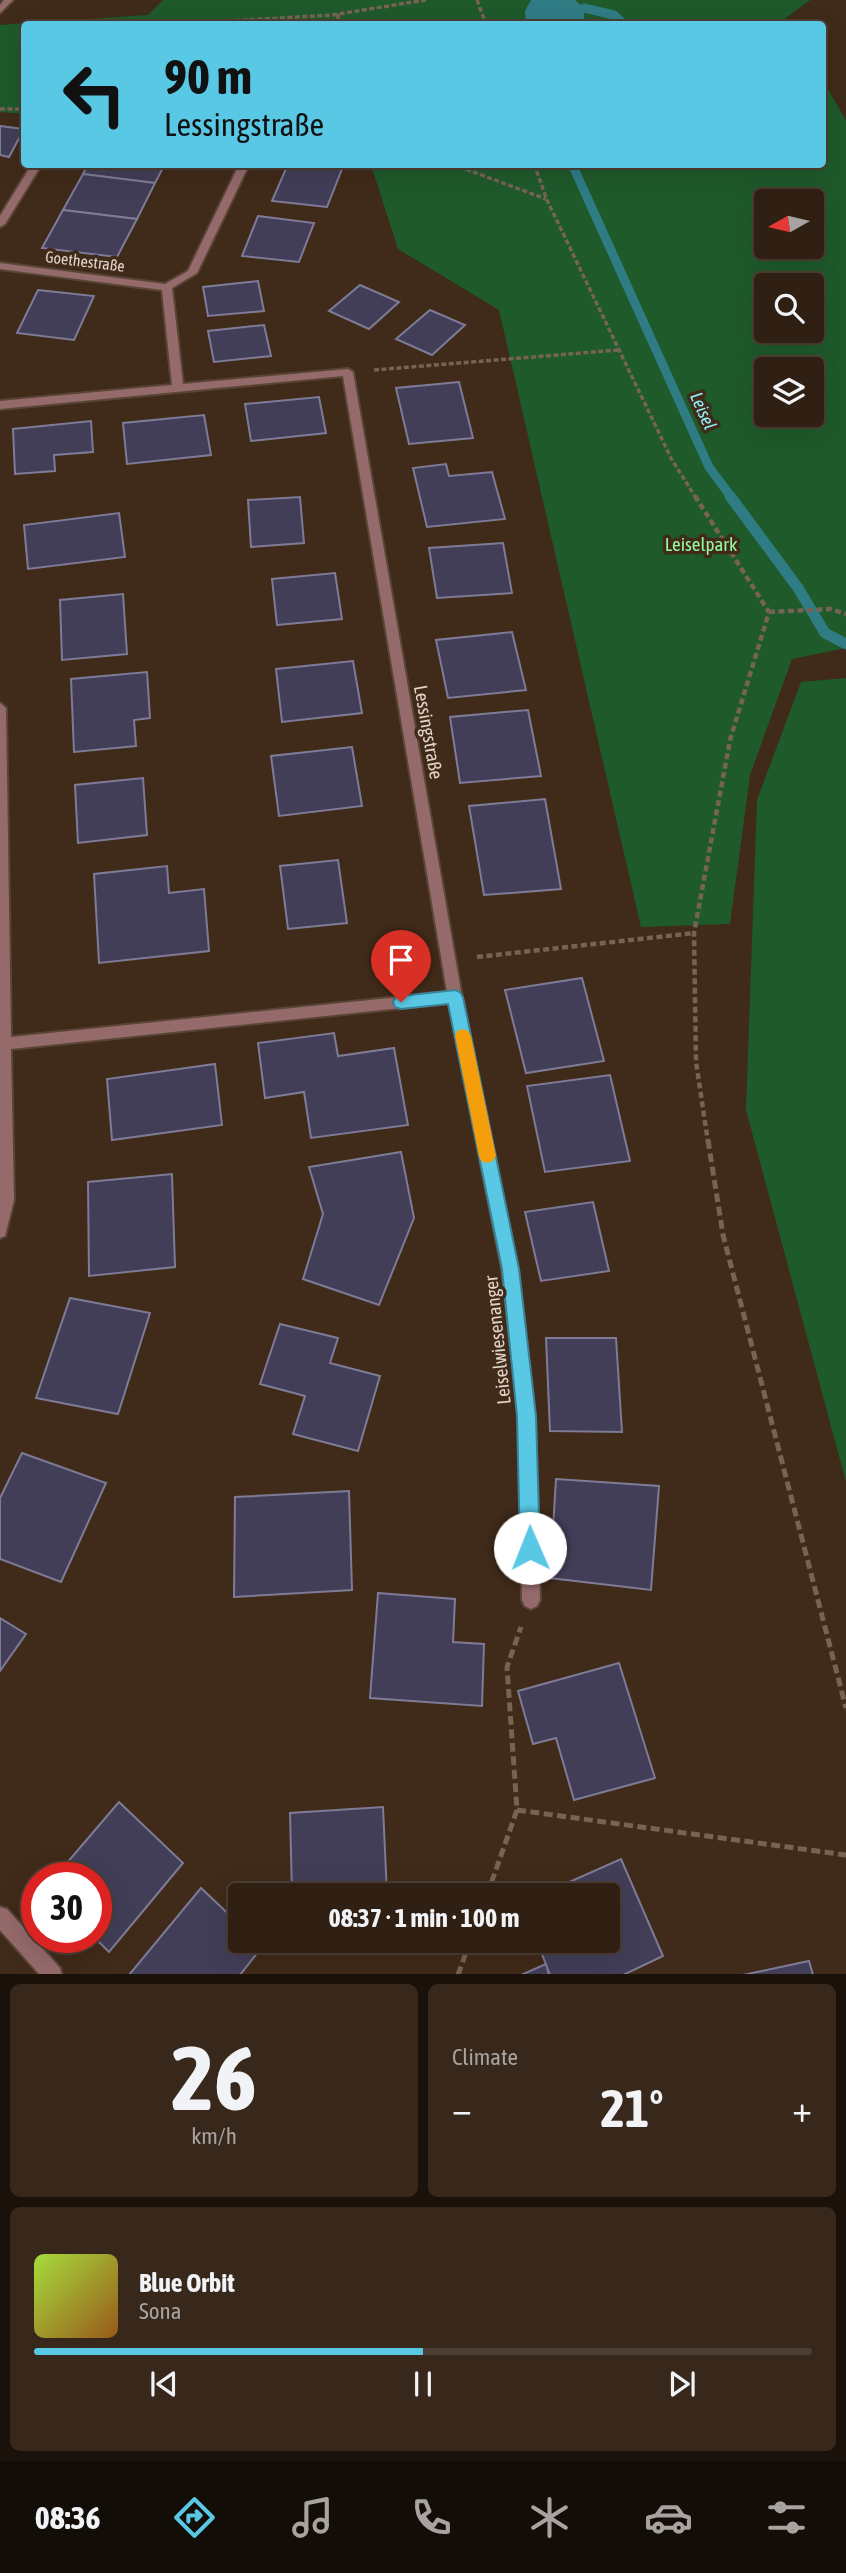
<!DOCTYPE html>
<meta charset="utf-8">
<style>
:root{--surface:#302013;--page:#38281c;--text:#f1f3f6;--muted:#a8a3a0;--line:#4b3e33;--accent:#59c8e5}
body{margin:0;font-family:"Asap Condensed",sans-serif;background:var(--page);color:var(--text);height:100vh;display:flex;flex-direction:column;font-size:26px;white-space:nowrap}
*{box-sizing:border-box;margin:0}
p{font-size:23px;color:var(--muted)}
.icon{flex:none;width:38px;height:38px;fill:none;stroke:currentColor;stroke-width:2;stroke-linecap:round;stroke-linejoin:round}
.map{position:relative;height:1974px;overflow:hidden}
.side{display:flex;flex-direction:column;gap:10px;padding:10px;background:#1a120a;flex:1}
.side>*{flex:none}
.hud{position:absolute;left:21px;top:21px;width:805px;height:147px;border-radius:7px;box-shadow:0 7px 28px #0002,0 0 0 2px var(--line);background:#59c8e5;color:#111;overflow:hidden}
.needle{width:46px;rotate:262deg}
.controls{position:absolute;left:754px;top:189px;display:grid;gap:14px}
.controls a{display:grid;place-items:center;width:70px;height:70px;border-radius:7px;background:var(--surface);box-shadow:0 7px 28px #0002,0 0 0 2px var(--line);font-size:35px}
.speed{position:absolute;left:21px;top:1862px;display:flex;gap:14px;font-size:35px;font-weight:700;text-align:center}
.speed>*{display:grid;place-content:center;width:91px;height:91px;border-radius:50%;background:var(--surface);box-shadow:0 7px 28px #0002,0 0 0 2px var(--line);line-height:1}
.speed .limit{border:10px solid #d22;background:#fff;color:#111}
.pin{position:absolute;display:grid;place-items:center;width:60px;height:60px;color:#fff;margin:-72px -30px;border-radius:50% 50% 50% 0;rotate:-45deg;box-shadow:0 0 7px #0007}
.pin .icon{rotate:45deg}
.me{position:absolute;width:77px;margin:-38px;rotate:359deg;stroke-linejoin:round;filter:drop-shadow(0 0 5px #0008)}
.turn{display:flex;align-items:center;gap:24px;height:147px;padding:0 28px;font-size:32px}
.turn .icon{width:91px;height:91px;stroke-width:2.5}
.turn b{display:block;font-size:49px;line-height:60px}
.big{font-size:52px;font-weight:700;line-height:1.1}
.side .tile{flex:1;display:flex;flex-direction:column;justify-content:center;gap:10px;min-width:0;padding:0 24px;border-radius:10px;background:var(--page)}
.side .dial{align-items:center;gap:0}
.dial b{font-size:91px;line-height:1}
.song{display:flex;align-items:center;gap:21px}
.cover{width:84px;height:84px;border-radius:10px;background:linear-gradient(135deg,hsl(80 70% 55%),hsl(30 70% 35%))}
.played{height:7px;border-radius:4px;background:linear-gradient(90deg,var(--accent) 50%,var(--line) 50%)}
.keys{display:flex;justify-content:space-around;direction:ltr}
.heat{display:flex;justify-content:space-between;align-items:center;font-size:38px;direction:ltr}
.side .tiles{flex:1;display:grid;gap:10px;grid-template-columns:1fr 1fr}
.tile:last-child{grid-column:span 2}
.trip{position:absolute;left:228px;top:1883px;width:392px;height:70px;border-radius:7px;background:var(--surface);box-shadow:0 7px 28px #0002,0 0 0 2px var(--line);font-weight:700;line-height:70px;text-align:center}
.dock{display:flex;height:112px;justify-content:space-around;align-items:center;background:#130d08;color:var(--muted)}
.dock .icon{width:49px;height:49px}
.dock .selected{color:var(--accent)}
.dock b{font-size:32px;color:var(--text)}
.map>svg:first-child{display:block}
</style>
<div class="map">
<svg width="846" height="1975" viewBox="0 0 846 1975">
<rect width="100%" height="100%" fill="#402a19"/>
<g fill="#1f5a2b" fill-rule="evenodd">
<path d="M163 0H810L786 18 789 24H24V114L0 112V25L148 15Z"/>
<path d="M823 81 846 120V648L792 659 750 775 730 924 641 927 499 310 398 249 371 165 822 164ZM766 201H812V247H766ZM766 285H812V331H766ZM766 369H812V415H766Z"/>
<path d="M846 678V1482L746 1110 757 800 801 682Z"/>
</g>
<path fill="#307c85" d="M531 0H575L584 8V24H526L525 11Z"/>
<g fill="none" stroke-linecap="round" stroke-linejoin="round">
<g stroke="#307c85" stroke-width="9">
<path d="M584 8 614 15 624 24"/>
<path d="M572 164 709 467 732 498"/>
</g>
<path stroke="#307c85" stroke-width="11" d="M730 496 798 588 825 633 846 644"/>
</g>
<g fill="#423e58" stroke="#7e7b97" stroke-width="2">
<path d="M0 126 24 129 9 157 0 155Z"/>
<path d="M88 164H165L155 183 83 174Z"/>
<path d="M288 164H344L327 207 272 201Z"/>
<path d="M83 174 155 183 137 219 63 210Z"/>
<path d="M63 210 137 219 117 257 42 248Z"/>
<path d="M258 216 314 223 299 262 242 256Z"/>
<path d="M258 281 264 311 208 316 203 287Z"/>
<path d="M360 285 399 302 369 329 329 311Z"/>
<path d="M38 290 94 296 74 340 17 333Z"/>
<path d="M430 310 465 325 432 355 396 339Z"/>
<path d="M264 325 271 356 214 362 208 331Z"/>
<path d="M459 382 473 438 409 444 396 388Z"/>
<path d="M319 397 326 433 251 441 245 404Z"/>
<path d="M204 415 211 455 127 464 123 423Z"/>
<path d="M91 421 93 452 54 455 55 471 15 474 13 429Z"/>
<path d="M446 464 449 476 492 472 505 519 427 527 413 468Z"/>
<path d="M300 497 304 543 251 547 248 500Z"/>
<path d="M119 513 125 557 28 569 24 525Z"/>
<path d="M503 543 512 593 437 598 429 548Z"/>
<path d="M335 573 342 619 277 625 272 579Z"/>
<path d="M123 594 127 654 62 660 60 600Z"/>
<path d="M512 632 526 690 448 698 436 640Z"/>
<path d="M353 661 362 713 282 722 276 669Z"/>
<path d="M147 672 150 718 134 720 136 746 74 752 71 679Z"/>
<path d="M528 710 541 776 460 783 450 717Z"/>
<path d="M352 747 362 806 279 816 271 756Z"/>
<path d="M143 778 147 835 78 843 75 785Z"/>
<path d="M545 799 561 889 484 895 469 806Z"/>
<path d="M338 860 347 923 288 929 280 866Z"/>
<path d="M167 866 169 893 204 889 209 951 99 963 94 874Z"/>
<path d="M582 978 604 1061 526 1073 505 990Z"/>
<path d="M334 1033 338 1056 394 1048 408 1125 311 1138 304 1092 265 1098 258 1043Z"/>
<path d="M215 1064 222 1125 112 1140 107 1079Z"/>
<path d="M610 1075 630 1161 545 1172 527 1086Z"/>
<path d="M401 1152 414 1218 379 1305 303 1279 323 1214 309 1167Z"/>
<path d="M172 1174 175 1267 89 1276 88 1182Z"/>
<path d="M593 1202 609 1271 541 1281 525 1212Z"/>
<path d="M70 1298 150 1313 118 1414 36 1398Z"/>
<path d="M280 1324 338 1338 330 1363 380 1376 358 1451 293 1434 305 1396 260 1384Z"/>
<path d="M546 1338H616L622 1432 550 1431Z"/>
<path d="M22 1453 106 1483 61 1582 0 1559V1498Z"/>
<path d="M556 1479 659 1486 651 1590 550 1578Z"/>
<path d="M349 1491 352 1590 234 1597 235 1497Z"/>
<path d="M378 1593 455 1599 453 1642 484 1644 482 1706 370 1698Z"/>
<path d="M0 1618 26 1634 0 1671Z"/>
<path d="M619 1663 655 1778 574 1800 556 1738 533 1744 518 1691Z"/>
<path d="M119 1802 183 1863 109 1952 94 1937H96V1878H54Z"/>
<path d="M383 1807 387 1895H292L290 1813Z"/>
<path d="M621 1859 663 1956 623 1975H550L537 1941H607V1895H540Z"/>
<path d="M201 1888 240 1925V1941H255L262 1947 240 1975H129Z"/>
<path d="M809 1961 813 1975H743Z"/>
<path d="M546 1964 549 1975H521Z"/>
</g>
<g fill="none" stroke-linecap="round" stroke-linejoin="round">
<defs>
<g id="minor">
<path d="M4 0H13L0 13V5Z"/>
<path d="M32 164H42L5 224 0 227V216Z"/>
<path d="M242 166 247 169 197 273 172 288 183 384 348 369 353 372 462 997 518 1269 535 1416 540 1600 537 1606 531 1609 525 1606 522 1600 519 1416 502 1269 449 1003 11 1049 14 1200 5 1236 0 1238V703L6 708 11 1037 447 992 343 376 0 409V401L172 385 162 290 0 269V263L165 284 188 271 237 169Z"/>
<path d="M0 1907 7 1909 60 1968 62 1975H40L0 1930Z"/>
</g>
</defs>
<use href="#minor" stroke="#5a4535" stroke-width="4"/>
<g stroke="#766354" stroke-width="3.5" stroke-dasharray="5 2.5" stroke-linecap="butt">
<path d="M477 0 486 24"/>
<path d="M338 14V24"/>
<path d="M175 24 332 15 426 0"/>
<path d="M0 109H24"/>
<path d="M452 164 546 199"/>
<path d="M534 164 547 200 672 460 696 498"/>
<path d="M374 370 618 350"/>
</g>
<g stroke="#766354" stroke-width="4.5" stroke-dasharray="6 3.5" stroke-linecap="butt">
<path d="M695 496 769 612 730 740 694 933 696 1062 708 1142"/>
<path d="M769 612 831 609 846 614"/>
<path d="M477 957 694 933"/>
</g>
<g stroke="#766354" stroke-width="5" stroke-dasharray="9 4.5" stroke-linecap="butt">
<path d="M708 1140 723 1235 846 1708"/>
<path d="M517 1810 846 1855"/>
<path d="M487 1895 517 1810 507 1667 521 1627"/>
<path d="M458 1975 470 1941"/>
</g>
<use href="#minor" fill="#956a6b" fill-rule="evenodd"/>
</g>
<path fill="#59c8e5" stroke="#3a8295" stroke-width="2" d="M455 990 460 992 463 997 519 1269 536 1416 540 1548 537 1554 530 1557 523 1554 520 1548 517 1416 502 1269 448 1004 401 1009 395 1007 393 1002 395 998 401 996Z"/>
<path fill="#f59e0b" d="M463 1029 468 1031 471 1036 496 1156 493 1161 487 1163 481 1161 479 1156 455 1036 457 1031Z"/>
<g text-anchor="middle" stroke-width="7" stroke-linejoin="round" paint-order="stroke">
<g font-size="16" fill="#e2d3c9" stroke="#402a19">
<text transform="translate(85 261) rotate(7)" y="6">Goethestraße</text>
</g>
<g font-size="18" font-style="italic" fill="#90f0fd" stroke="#402a19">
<text transform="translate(703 411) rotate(66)" y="6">Leisel</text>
</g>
<g font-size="19" fill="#93faa2" stroke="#402a19">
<text x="701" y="551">Leiselpark</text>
</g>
<g font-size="19" fill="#e2d3c9" stroke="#402a19">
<text transform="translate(429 732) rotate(80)" y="7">Lessingstraße</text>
<text transform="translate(497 1340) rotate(-96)" y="7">Leiselwiesenanger</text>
</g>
</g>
</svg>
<div class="controls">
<a><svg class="needle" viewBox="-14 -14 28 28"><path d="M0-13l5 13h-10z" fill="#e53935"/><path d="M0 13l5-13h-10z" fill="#a8a3a0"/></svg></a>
<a><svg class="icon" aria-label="search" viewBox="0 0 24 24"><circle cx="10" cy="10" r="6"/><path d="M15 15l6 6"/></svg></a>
<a><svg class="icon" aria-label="layers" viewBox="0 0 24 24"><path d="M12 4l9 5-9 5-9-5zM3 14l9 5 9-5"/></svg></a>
</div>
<div class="speed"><div class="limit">30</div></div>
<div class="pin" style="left:401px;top:1002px;background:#d93025"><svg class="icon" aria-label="arrive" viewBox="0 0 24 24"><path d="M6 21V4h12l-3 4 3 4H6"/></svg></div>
<svg class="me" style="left:530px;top:1548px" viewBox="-20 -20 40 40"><circle r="19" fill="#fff"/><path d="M0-13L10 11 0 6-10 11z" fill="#59c8e5"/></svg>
<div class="trip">08:37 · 1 min · 100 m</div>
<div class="hud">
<div class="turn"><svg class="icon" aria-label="left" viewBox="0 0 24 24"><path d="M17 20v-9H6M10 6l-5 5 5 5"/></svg><div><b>90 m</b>Lessingstraße</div></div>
</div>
</div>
<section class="side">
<div class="tiles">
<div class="tile dial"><b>26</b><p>km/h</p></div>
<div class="tile"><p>Climate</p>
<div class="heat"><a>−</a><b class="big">21°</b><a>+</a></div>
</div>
<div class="tile">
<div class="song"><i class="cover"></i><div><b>Blue Orbit</b><p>Sona</p></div></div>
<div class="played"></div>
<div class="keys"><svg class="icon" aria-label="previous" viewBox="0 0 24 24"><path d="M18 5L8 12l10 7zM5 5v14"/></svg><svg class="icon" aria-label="pause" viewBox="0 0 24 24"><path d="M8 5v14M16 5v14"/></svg><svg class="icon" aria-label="next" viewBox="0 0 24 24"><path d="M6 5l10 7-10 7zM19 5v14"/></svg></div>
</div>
</div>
</section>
<nav class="dock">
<b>08:36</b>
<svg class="icon selected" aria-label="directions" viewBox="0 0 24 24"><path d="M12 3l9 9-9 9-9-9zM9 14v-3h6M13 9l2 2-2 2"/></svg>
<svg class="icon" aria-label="music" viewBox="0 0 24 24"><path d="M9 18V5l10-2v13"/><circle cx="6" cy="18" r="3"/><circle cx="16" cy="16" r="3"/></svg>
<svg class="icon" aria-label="phone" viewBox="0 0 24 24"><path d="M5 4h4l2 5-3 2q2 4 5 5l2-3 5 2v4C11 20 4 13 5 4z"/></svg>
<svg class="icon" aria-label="climate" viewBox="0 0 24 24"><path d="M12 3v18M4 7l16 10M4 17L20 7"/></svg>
<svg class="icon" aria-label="car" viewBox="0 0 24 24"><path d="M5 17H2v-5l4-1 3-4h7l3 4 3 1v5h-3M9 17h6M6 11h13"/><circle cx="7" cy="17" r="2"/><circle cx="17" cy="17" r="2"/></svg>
<svg class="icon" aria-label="filters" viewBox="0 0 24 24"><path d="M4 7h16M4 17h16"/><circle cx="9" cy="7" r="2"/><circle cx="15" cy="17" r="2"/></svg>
</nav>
